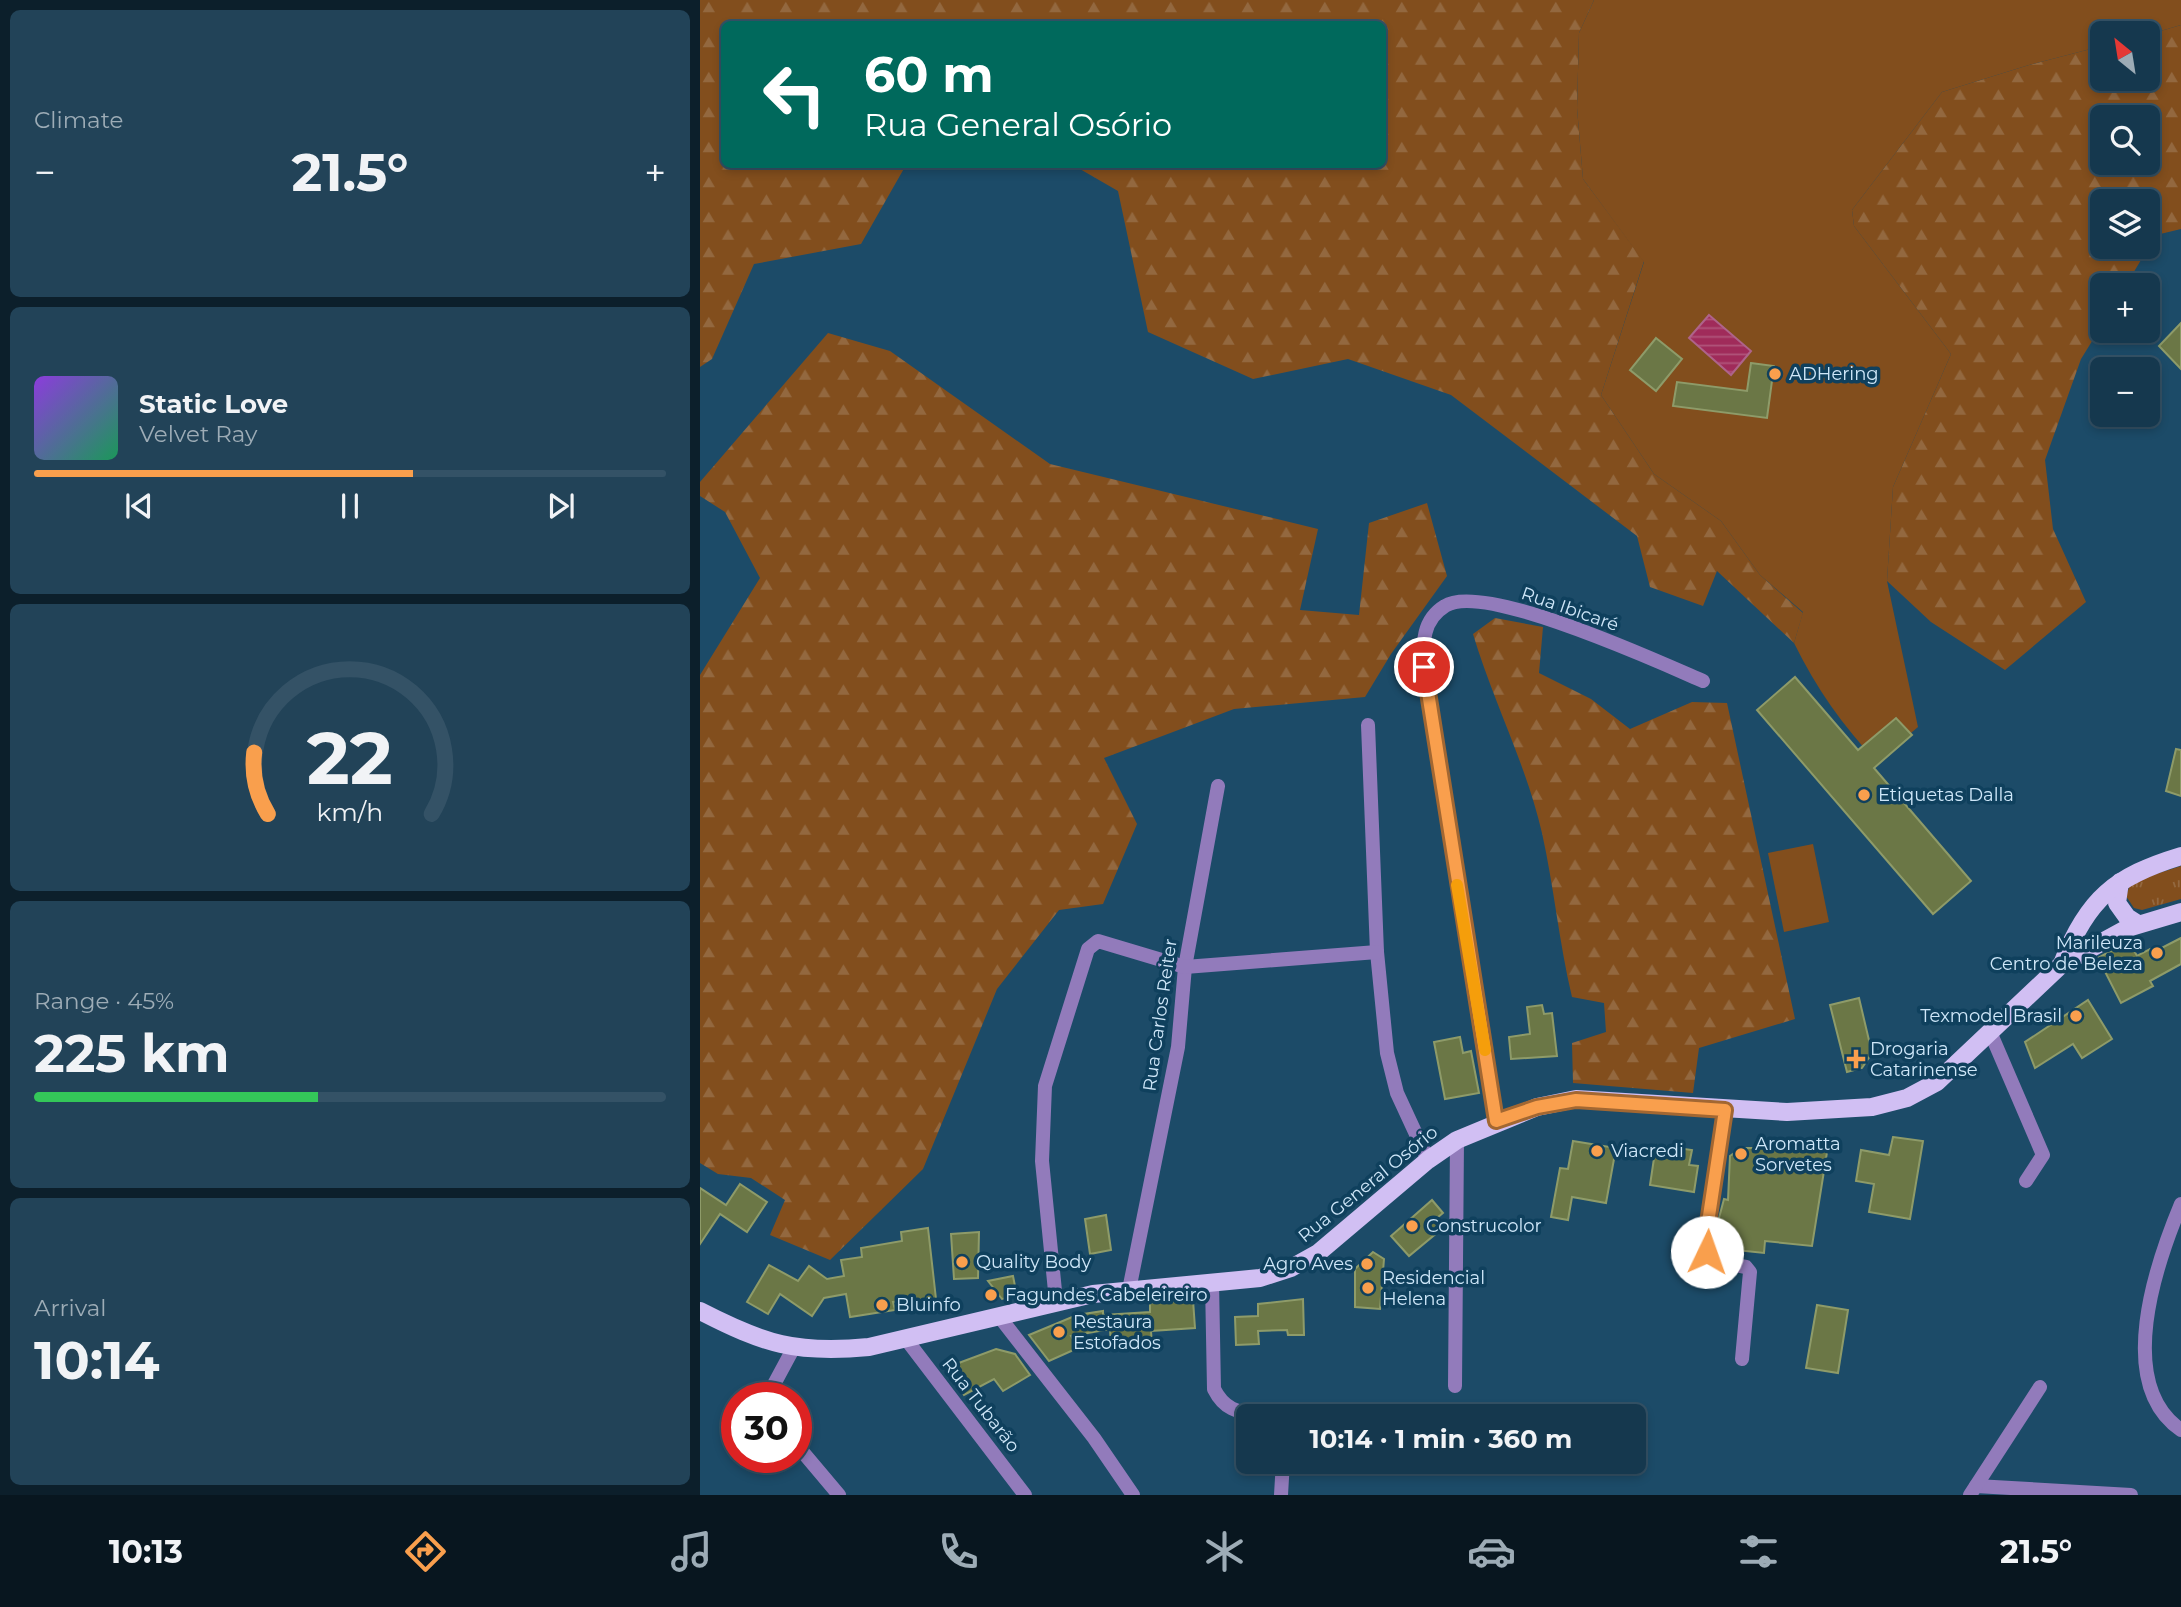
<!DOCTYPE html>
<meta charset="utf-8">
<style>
:root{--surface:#15384e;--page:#224358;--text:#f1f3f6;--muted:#9dacb6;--line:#345266;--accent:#f99f4d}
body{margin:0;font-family:Montserrat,sans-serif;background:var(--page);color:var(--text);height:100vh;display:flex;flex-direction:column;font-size:26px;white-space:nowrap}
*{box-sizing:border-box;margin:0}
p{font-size:23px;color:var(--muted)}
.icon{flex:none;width:38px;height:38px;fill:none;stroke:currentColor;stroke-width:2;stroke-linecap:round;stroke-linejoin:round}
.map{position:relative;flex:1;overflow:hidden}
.panel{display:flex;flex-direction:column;gap:10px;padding:10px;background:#0c1f2b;width:700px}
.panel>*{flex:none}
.guide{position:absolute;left:21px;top:21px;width:665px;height:147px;border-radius:10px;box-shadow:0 4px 10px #0003,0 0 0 2px var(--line);background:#00695c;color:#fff;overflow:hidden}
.needle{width:46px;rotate:330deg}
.tools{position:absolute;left:1390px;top:21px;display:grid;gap:14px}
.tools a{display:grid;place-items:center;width:70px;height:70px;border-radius:10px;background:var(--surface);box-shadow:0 4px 10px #0003,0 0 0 2px var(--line);font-size:35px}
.speed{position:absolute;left:21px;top:1382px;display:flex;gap:14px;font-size:35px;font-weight:700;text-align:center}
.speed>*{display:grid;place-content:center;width:91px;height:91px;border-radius:50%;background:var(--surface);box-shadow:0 4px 10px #0003,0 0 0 2px var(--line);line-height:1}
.speed .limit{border:10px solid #d22;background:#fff;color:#111}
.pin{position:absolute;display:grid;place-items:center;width:60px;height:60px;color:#fff;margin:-30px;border:4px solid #fff;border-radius:50%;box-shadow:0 2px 7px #0007}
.me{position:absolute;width:77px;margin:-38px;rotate:3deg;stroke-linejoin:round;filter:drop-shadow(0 0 5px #0008)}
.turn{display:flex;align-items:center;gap:24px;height:147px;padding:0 28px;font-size:32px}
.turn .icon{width:91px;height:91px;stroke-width:2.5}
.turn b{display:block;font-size:49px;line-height:60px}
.big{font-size:52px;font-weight:700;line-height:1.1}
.panel .widget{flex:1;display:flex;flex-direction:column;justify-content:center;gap:10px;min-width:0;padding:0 24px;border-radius:10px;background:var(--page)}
.panel .dial{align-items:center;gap:0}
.dial svg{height:182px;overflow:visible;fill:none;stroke:var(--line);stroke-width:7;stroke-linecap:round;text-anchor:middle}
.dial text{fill:var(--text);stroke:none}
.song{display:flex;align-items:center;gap:21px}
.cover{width:84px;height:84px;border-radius:10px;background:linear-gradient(135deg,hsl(270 70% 55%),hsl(150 70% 35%))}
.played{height:7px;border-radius:4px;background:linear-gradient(90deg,var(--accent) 60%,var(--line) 60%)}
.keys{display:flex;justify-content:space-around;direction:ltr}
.heat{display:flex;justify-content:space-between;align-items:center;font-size:38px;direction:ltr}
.charge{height:10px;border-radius:5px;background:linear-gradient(90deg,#34c759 45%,var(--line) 0)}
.trip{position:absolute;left:536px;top:1404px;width:410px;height:70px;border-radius:10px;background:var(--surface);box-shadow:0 4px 10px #0003,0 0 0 2px var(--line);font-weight:700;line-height:70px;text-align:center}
.dock{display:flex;height:112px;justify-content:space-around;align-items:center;background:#08161f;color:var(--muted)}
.dock .icon{width:49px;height:49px}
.dock .on{color:var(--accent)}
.dock b{font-size:32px;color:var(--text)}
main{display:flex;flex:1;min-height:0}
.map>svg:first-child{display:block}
</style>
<main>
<section class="panel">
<div class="widget"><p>Climate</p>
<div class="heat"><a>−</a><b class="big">21.5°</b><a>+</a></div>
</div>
<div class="widget">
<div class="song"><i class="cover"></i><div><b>Static Love</b><p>Velvet Ray</p></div></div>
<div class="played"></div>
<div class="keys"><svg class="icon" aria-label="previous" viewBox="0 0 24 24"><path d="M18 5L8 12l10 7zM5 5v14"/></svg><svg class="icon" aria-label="pause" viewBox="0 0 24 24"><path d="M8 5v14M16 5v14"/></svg><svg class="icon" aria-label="next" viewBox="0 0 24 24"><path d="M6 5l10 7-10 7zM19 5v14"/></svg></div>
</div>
<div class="widget dial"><svg viewBox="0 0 100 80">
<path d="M14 69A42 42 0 1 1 86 69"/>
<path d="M14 69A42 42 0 0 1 8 42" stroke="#f99f4d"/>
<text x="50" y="56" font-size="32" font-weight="700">22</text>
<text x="50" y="72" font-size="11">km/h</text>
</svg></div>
<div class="widget"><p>Range · 45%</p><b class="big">225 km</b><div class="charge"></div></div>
<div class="widget"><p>Arrival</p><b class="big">10:14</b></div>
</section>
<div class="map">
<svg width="1481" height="1495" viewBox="0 0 1481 1495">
<defs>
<pattern id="grass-tufts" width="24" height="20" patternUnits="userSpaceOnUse" patternTransform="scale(1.75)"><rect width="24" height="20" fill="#824e1d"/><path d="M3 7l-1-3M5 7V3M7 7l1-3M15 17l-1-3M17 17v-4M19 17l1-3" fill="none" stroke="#93683f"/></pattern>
<pattern id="forest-firs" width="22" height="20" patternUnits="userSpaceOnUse" patternTransform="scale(1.75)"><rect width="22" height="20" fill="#824e1d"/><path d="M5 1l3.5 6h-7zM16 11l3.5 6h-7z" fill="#93683f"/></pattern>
<pattern id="water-rules" width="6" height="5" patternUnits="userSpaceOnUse" patternTransform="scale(1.75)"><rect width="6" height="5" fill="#a02b5a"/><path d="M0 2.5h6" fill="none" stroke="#b0547b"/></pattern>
</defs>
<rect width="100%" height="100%" fill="#1c4b68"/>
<path fill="url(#grass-tufts)" d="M1481 866V899L1442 910 1434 908 1426 896 1431 882Z"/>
<g fill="url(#forest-firs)" fill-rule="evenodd">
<path d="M0 0H894L879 33 877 108 883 179 944 261 901 395 954 474 1021 521 1060 575 1103 613 1094 643 1017 571 1003 606 950 587 937 536 751 395 648 359 553 379 448 332 418 191 373 165 682 164V24H24V164L206 165 161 244 54 264 12 359 0 367Z"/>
<path d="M1481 25V229L1456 235 1426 285H1402V325L1381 359 1345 460 1353 529 1386 602 1305 670 1231 622 1187 581 1193 487 1251 354 1154 226 1152 210 1242 92 1329 65 1402 46V79H1447V35ZM1402 117H1447V163H1402ZM1402 201H1447V247H1402Z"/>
<path d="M128 333 190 351 350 464 618 529 600 610 659 615 669 523 727 503 747 576 691 654 665 697 534 709 404 758 437 824 403 904 359 910 297 989 223 1169 130 1260 70 1235 85 1200 51 1178 18 1174 0 1163V675L60 578 25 512 0 496V482Z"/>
<path d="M795 618 843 627 839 673 891 699 930 729 992 702 1027 703 1095 1019 999 1048 993 1093 873 1083 872 1043 906 1032 904 1003 872 997C859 942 854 887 842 833 826 764 793 701 773 634Z"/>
</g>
<g fill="#824e1d">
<path d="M894 0H1481V25L1447 35 1402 33V46L1329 65 1242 92 1152 210 1154 226 1251 354 1193 487 1187 581 1218 727 1177 762C1143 726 1116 688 1094 643L1103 612 1060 575 1021 521 954 474 901 395 944 262 883 179 877 108 879 33Z"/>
<path d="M1113 844 1129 922 1084 932 1068 853Z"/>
</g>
<path fill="url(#water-rules)" stroke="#ae638a" stroke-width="2" d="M1009 315 1051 351 1031 375 989 338Z"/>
<g fill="#6b7746" stroke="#8e9b69" stroke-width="2">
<path d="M1481 323V369L1459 346Z"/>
<path d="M956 338 982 359 956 391 930 370Z"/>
<path d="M1051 363 1074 366 1067 418 973 406 977 382 1047 391Z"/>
<path d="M1095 677 1158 750 1196 718 1212 735 1174 768 1271 881 1233 914 1057 710Z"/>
<path d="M1476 749 1481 750V796L1466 791Z"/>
<path d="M1481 938V964L1450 981 1453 986 1421 1003 1398 958 1429 941 1437 956 1450 949 1452 953Z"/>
<path d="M1159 998 1172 1053 1162 1068 1147 1072 1130 1005Z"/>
<path d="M1388 1000 1412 1039 1382 1058 1373 1044 1335 1068 1325 1042Z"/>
<path d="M842 1005 844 1014 852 1013 857 1056 811 1059 809 1037 830 1034 827 1007Z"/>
<path d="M760 1037 763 1053 771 1051 779 1093 745 1099 734 1042Z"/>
<path d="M1193 1137 1223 1141 1210 1219 1169 1212 1174 1184 1156 1181 1161 1150 1189 1155Z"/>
<path d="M873 1141 916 1148 906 1203 872 1197 868 1220 851 1217 860 1168 868 1169Z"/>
<path d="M1109 1142 1128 1146 1112 1246 1065 1241 1064 1253 1027 1249 1019 1218 1024 1199 1028 1200 1030 1156 1041 1148H1108Z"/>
<path d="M956 1145 992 1150 989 1165 998 1166 994 1192 950 1185Z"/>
<path d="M40 1184 67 1202 47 1232 20 1214 0 1244V1188L26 1205Z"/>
<path d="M732 1200 743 1213 737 1218 744 1227 709 1256 691 1236Z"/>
<path d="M406 1215 411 1250 390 1254 385 1219Z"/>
<path d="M228 1228 236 1299 193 1302 195 1310 150 1317 146 1294 124 1298 112 1316 80 1294 68 1314 47 1302 69 1265 98 1281 109 1266 127 1279 144 1276 141 1260 162 1257 161 1248 202 1241 201 1232Z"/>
<path d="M279 1232 278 1278 254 1279 251 1234Z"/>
<path d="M673 1252 684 1259 680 1309 655 1307V1269Z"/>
<path d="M313 1276 317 1296 302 1299 288 1281Z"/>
<path d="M603 1299 604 1335H588L587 1330 558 1331 559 1344 536 1345 535 1317 558 1316V1304Z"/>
<path d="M493 1300 495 1328 451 1331 452 1344 411 1347 410 1329 371 1336 378 1348 349 1361 329 1335 377 1315 403 1311V1315L450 1312V1303Z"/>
<path d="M1117 1305 1148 1310 1138 1373 1106 1368Z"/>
<path d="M296 1349 315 1354 330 1375 303 1391 294 1379 264 1395 255 1382 256 1364Z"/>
</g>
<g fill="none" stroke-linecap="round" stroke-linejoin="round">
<g stroke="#927bbb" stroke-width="14">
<path d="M668 725 677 952 687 1053 697 1093 728 1160"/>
<path d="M1291 1034 1343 1155 1326 1181"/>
<path d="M1025 1110 1006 1236 1007 1252 1014 1261 1046 1267 1050 1272 1042 1359"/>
<path d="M796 1121 724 667C723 643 722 620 745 606 783 581 959 662 1003 681"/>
<path d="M1481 1204C1456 1264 1414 1384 1481 1430"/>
<path d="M512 1282 514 1389C525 1411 539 1412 562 1416"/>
<path d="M429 1290 478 1047 485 967 518 786"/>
<path d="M356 1301 342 1161 345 1086 388 949 398 941 485 967 677 952"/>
<path d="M298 1315 394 1438 433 1495"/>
<path d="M206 1339 325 1495"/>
<path d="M755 1386 757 1140"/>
<path d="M73 1398 72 1388 93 1349"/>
<path d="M96 1444 139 1495"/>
<path d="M1276 1486 1431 1495"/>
<path d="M581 1495 583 1461"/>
<path d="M1270 1495 1340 1387"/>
</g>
<g stroke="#d1bff3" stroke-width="18">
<path d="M1420 882 1417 903 1427 917 1438 924"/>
<path d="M1362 964C1387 899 1415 876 1481 856"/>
<path d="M0 1311C64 1344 96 1354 169 1347L393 1294 560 1278 591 1268 618 1253 728 1160 757 1140 837 1107 876 1099 1087 1112 1172 1107 1207 1098 1237 1082 1362 964 1428 928 1481 912"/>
</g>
</g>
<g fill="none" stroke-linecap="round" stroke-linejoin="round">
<defs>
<path id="route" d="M724 667 796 1121 837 1107 876 1100 1025 1110 1006 1236 1007 1252"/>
</defs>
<use href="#route" stroke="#a26732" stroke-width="18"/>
<use href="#route" stroke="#f99f4d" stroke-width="12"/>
<path stroke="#f59e0b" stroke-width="12" d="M757 885 785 1050"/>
</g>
<g fill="#f99f4d" stroke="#0f405d" stroke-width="2.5">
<circle cx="1075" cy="374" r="7"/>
<circle cx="1164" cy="795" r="7"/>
<circle cx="1457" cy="953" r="7"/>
<circle cx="1376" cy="1016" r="7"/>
<path d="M1152.5 1048.5h7v7h7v7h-7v7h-7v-7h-7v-7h7z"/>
<circle cx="897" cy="1151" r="7"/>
<circle cx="1041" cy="1154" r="7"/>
<circle cx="712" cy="1226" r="7"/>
<circle cx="262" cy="1262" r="7"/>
<circle cx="667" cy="1264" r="7"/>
<circle cx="668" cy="1288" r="7"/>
<circle cx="291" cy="1295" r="7"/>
<circle cx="182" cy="1305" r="7"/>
<circle cx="359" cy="1332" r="7"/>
</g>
<g text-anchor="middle" stroke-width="7" stroke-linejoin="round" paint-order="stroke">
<g font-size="18" fill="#cfe7f9" stroke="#0f405d" text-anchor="start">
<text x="1089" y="380">ADHering</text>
<text x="1178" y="801">Etiquetas Dalla</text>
<text x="1443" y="949" text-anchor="end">Marileuza<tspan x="1443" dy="21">Centro de Beleza</tspan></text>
<text x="1362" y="1022" text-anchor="end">Texmodel Brasil</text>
<text x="1170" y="1055">Drogaria<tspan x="1170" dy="21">Catarinense</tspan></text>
<text x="1055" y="1150">Aromatta<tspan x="1055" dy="21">Sorvetes</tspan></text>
<text x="911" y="1157">Viacredi</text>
<text x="726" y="1232">Construcolor</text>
<text x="276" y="1268">Quality Body</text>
<text x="653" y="1270" text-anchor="end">Agro Aves</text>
<text x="682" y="1284">Residencial<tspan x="682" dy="21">Helena</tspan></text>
<text x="305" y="1301">Fagundes Cabeleireiro</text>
<text x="196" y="1311">Bluinfo</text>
<text x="373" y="1328">Restaura<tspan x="373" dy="21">Estofados</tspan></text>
</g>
<g font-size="18" fill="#cfe7f9" stroke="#0f405d">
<text transform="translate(870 609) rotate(19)" y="6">Rua Ibicaré</text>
<text transform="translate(460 1015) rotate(-82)" y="6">Rua Carlos Reiter</text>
<text transform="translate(668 1184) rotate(-39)" y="6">Rua General Osório</text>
<text transform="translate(281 1405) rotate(52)" y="6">Rua Tubarão</text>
</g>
</g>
</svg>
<div class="tools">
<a><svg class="needle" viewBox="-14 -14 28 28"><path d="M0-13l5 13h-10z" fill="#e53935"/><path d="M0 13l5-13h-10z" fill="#9dacb6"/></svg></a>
<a><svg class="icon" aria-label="search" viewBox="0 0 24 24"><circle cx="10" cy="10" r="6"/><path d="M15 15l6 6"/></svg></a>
<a><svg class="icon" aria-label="layers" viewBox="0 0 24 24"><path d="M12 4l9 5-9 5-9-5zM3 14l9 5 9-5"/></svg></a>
<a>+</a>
<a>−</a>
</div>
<div class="speed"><div class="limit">30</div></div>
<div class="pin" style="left:724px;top:667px;background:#d93025"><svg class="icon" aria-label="arrive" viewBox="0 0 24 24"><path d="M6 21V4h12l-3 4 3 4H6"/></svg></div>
<svg class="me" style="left:1007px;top:1252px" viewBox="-20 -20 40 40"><circle r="19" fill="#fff"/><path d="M0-13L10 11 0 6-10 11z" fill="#f99f4d"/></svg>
<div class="trip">10:14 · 1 min · 360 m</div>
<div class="guide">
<div class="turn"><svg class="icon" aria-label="left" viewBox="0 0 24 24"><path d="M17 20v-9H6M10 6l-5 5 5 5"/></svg><div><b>60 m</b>Rua General Osório</div></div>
</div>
</div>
</main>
<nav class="dock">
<b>10:13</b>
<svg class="icon on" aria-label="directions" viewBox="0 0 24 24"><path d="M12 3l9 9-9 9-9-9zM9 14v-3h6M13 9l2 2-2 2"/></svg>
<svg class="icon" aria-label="music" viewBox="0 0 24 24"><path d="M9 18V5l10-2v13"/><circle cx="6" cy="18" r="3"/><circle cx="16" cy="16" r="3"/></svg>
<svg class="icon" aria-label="phone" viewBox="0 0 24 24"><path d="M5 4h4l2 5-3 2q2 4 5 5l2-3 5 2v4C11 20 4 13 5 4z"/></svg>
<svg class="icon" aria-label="climate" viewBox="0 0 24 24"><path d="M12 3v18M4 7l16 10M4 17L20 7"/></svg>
<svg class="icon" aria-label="car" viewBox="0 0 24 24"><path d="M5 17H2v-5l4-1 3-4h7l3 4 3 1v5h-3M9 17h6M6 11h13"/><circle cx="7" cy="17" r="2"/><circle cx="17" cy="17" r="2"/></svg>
<svg class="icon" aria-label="filters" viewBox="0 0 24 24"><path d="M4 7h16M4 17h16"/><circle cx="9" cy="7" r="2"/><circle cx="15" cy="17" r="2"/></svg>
<b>21.5°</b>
</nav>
